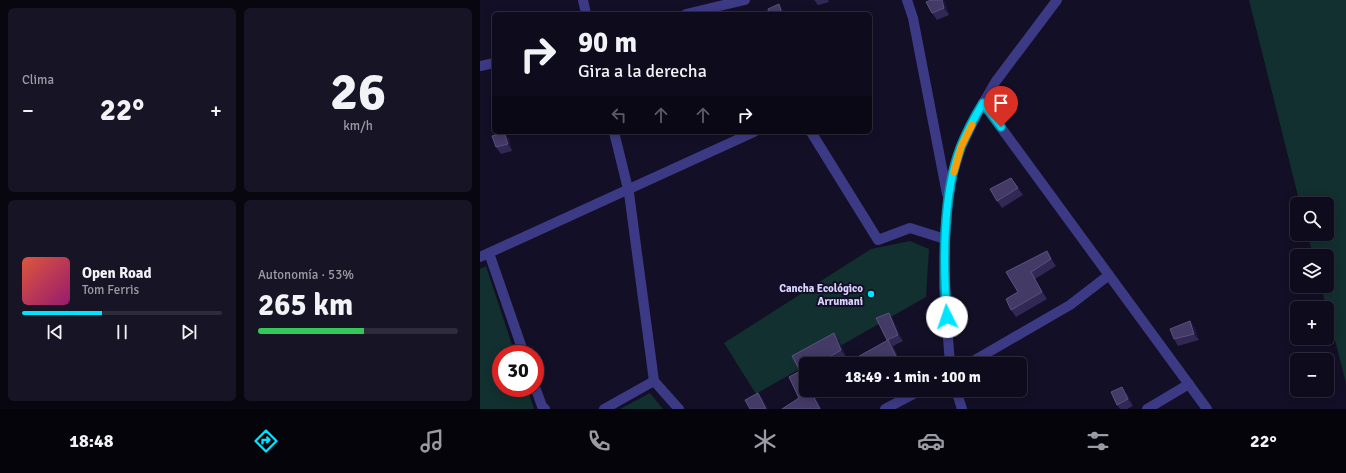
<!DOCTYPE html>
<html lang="es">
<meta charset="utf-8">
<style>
:root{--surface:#0e0b1c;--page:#171425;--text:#f1f3f6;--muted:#9b9ba3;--line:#2e2b3b;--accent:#00e5ff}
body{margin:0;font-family:Signika,sans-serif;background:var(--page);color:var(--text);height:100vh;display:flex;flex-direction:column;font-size:15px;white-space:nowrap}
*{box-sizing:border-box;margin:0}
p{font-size:13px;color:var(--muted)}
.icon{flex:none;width:22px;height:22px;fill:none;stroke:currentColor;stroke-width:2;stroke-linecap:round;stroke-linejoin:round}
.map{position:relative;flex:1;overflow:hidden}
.drawer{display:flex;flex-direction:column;gap:8px;padding:8px;background:#08060f;width:480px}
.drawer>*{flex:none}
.guide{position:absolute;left:12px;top:12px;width:380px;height:122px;border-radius:6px;box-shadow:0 2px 10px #0003,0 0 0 1px var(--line);background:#0e0b1c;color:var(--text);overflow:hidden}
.buttons{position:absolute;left:810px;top:197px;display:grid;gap:8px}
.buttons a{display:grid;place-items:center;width:44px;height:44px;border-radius:6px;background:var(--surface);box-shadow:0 2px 10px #0003,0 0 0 1px var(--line);font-size:20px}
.speed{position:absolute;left:12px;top:345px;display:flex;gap:8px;font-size:20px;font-weight:700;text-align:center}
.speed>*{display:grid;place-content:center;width:52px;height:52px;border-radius:50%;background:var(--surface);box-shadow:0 2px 10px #0003,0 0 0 1px var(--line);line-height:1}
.speed .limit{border:6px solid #d22;background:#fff;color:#111}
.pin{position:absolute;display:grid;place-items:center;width:34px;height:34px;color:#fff;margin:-41px -17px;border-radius:50% 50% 50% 0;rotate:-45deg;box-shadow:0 0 4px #0007}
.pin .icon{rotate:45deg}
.me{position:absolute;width:44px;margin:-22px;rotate:356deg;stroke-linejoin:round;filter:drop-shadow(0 0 3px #0008)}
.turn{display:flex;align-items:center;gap:14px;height:84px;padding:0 20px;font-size:18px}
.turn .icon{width:52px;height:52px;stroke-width:2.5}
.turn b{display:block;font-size:28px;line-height:34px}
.lanes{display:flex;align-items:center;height:38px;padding:0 20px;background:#0003;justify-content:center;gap:20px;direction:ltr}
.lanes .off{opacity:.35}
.big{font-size:30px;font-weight:700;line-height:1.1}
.drawer .tile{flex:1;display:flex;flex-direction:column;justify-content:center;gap:6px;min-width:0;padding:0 14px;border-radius:6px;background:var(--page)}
.drawer .dial{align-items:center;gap:0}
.dial b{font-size:52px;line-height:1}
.song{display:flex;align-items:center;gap:12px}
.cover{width:48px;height:48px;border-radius:6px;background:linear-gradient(135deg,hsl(10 70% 55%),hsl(320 70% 35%))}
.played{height:4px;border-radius:2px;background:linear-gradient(90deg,var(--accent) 40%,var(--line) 40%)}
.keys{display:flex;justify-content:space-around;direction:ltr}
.heat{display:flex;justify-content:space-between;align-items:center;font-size:22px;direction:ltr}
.charge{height:6px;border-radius:3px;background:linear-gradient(90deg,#34c759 53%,var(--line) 0)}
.drawer .tiles{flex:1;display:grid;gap:8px;grid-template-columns:repeat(2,1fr)}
.trip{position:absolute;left:319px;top:357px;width:228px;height:40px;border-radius:6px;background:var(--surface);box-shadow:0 2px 10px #0003,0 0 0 1px var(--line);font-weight:700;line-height:40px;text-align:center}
.menu{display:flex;height:64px;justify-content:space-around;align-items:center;background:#06040b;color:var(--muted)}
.menu .icon{width:28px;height:28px}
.menu .current{color:var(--accent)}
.menu b{font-size:18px;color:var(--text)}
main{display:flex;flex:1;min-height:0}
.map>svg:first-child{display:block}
</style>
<main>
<section class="drawer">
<div class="tiles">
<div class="tile"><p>Clima</p>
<div class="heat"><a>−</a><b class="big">22°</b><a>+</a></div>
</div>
<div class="tile dial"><b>26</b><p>km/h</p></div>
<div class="tile">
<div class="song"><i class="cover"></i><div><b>Open Road</b><p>Tom Ferris</p></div></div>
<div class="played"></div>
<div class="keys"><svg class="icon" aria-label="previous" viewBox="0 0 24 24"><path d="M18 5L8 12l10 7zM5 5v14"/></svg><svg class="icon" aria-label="pause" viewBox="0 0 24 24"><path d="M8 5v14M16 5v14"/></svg><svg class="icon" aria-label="next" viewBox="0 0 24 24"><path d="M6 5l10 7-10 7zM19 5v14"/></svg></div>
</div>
<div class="tile"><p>Autonomía · 53%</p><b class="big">265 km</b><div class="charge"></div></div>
</div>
</section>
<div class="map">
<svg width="866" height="409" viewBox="0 0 866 409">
<rect width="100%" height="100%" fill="#130f26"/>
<g fill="#12302f">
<path d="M769 0H866V383L841 286H847V256H833L828 234H847V204H820Z"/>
<path d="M430 241 449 249 446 297 276 394 244 343 391 249Z"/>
<path d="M6 266 35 354H21V388H47L54 409H0V269Z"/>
<path d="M170 393 183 409H140Z"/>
</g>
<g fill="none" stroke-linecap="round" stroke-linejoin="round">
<g stroke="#3d3a85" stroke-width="10">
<path d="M103 0 106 14"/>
<path d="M427 0 433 18 467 194"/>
<path d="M206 14 265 0"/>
<path d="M0 66 14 63"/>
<path d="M503 103 727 409"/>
<path d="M134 132 149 193 174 381 199 409"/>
<path d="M331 132 398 240 430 228 465 239"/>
<path d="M9 253 44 354"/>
<path d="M0 257 274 132"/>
<path d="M470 364 464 286 465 239 468 202 472 176 481 147 498 112 516 81 577 0"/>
<path d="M488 364 590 305 629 275"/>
<path d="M55 387 62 406 65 409"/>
<path d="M476 390 482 409"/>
<path d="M124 409 174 381"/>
<path d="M405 409 441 390"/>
<path d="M667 409 709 384"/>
</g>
</g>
<g fill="#312854">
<path d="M334 0H348L349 2 338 5Z"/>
<path d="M465 2 469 15 457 20 452 13Z"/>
<path d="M24 132 29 139 32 151 21 154 16 147Z"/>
<path d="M531 178 543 195 522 208 517 201Z"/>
<path d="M567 251 576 266 555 279 567 299 536 317 531 310 538 292 526 272Z"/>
<path d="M409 313 413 320 423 341 413 346 421 364 407 340 396 318Z"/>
<path d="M710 321 715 328 719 340 698 346 694 339Z"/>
<path d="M354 333 359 340 366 357 354 364H326V390H332L341 409H302L319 398 309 377 320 371 312 356Z"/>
<path d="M647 394 653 406 647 409H640L637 405Z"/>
</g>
<g fill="#1d163a">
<path d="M462 0H464L465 2 469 15 464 8Z"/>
<path d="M299 4 304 11 305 14H302Z"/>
<path d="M24 132 29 139 32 151 28 144Z"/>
<path d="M567 251 571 258 576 266 571 259Z"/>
<path d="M551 272 555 279 567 299 562 292Z"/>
<path d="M409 313 413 320 423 341 418 335Z"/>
<path d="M710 321 715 328 719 340 714 334Z"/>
<path d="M354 333 359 340 366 357 361 350Z"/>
<path d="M408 340 413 347 421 364H420Z"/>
<path d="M642 387 647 394 653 406 648 399Z"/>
<path d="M330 390H332L341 409H340Z"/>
<path d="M278 393 283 399 288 409H286Z"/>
</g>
<g fill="#433a66" stroke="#5a527e">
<path d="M451 0H462L464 8 452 13 446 2Z"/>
<path d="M299 4 302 14H289L288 9Z"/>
<path d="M24 132 28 144 16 147 12 136Z"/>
<path d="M531 178 538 188 517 201 510 189Z"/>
<path d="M567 251 571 259 551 272 562 292 531 310 526 299 538 292 526 272Z"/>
<path d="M409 313 418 335 407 340 396 318Z"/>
<path d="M710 321 714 334 694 339 690 329Z"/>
<path d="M354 333 361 350 341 362 343 364H326V376L324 377 326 381V390H330L340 409H302L319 398 309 377 320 371 312 356Z"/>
<path d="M408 340 420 364H377L374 359Z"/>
<path d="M642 387 648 399 637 405 631 392Z"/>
<path d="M278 393 286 409H270L265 400Z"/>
</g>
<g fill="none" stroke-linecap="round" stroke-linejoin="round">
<defs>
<path id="route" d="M467 317C463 267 462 194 481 146 487 131 495 116 503 103L521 127"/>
</defs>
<use href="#route" stroke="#0095a6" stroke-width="10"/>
<use href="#route" stroke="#00e5ff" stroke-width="7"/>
<path stroke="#f59e0b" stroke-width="7" d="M474 172 481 147 492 125"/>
</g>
<circle fill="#00e5ff" stroke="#130f26" stroke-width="1.5" cx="391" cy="294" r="4"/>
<g text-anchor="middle" stroke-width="4" stroke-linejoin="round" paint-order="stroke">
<g font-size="11" font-weight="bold" fill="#d9d4ff" stroke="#130f26" text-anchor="end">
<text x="383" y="292">Cancha Ecológico<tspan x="383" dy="13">Arrumani</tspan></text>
</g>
</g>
</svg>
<div class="buttons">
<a><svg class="icon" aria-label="search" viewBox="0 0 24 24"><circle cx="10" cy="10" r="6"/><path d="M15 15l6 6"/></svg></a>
<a><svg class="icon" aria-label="layers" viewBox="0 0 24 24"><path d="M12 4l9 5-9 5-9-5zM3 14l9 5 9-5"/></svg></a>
<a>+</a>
<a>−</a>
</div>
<div class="speed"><div class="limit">30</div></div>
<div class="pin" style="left:521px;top:127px;background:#d93025"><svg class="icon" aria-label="arrive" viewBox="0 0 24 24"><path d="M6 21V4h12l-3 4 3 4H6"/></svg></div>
<svg class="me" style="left:467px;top:317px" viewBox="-20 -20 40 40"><circle r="19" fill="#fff"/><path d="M0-13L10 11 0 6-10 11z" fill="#00e5ff"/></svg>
<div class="trip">18:49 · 1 min · 100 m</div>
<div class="guide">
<div class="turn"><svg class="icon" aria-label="right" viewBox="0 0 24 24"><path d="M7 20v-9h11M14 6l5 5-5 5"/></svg><div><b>90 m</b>Gira a la derecha</div></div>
<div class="lanes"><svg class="icon off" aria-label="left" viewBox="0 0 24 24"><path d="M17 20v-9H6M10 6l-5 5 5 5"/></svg><svg class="icon off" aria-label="ahead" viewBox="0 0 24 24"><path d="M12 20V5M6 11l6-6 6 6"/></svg><svg class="icon off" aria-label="ahead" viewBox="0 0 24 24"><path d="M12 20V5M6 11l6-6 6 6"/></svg><svg class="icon" aria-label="right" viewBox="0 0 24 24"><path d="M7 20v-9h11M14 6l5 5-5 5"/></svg></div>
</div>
</div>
</main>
<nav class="menu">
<b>18:48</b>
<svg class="icon current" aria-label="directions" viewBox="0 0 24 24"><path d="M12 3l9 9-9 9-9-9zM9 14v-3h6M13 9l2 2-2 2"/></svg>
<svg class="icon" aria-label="music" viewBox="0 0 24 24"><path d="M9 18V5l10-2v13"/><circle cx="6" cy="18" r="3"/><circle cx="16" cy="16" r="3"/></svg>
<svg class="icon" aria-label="phone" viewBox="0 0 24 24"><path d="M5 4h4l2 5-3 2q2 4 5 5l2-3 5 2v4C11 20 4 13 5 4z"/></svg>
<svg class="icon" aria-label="climate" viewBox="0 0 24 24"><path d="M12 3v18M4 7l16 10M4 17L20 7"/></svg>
<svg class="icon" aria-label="car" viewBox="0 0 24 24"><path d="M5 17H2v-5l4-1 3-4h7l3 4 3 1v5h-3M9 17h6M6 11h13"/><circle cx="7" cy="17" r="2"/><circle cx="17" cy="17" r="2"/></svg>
<svg class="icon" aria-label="filters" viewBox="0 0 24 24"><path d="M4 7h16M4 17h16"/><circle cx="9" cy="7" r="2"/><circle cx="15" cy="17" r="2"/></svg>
<b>22°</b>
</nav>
